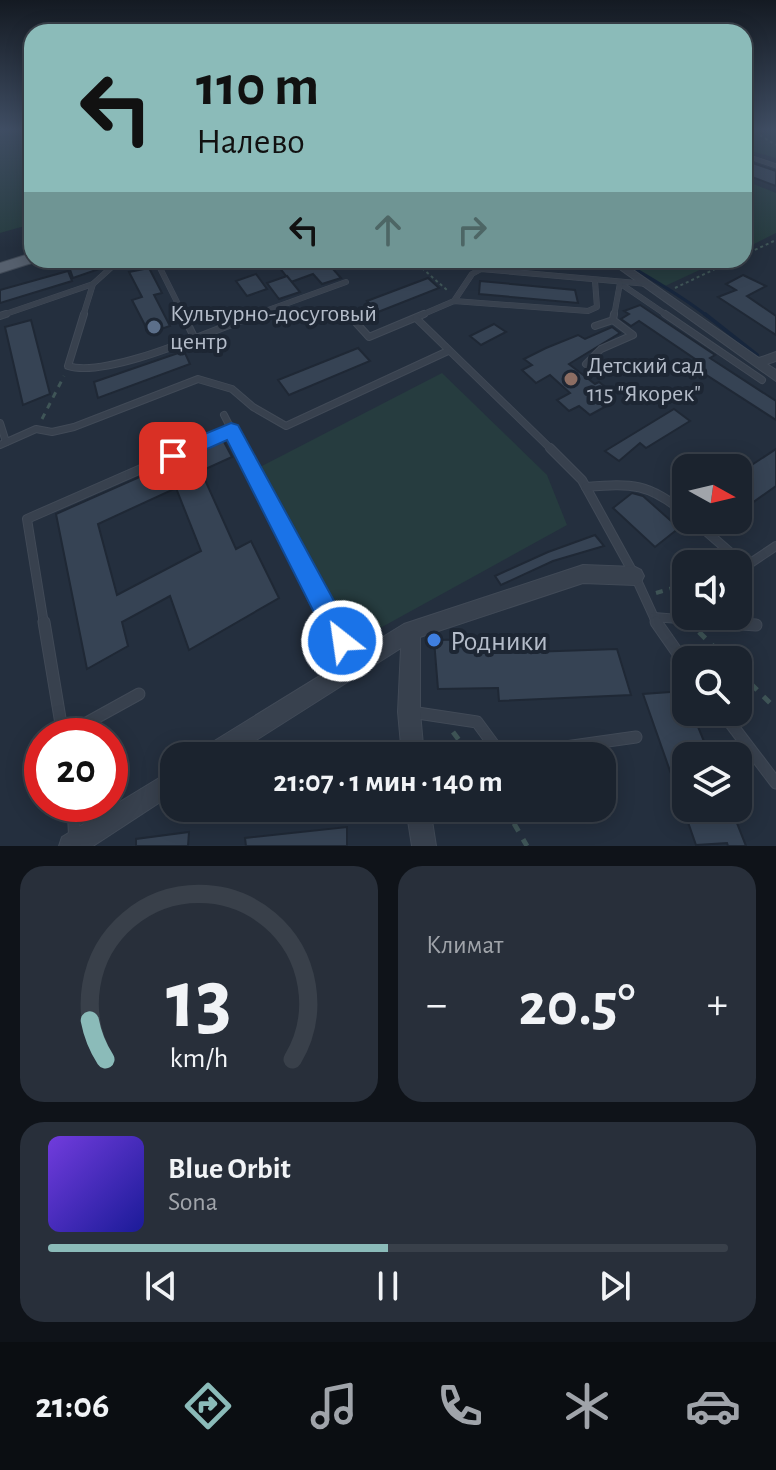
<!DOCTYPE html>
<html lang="ru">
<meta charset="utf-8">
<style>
:root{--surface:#1b232e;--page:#282f3a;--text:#f1f3f6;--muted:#a0a4aa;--line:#39404a;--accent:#8bbbb9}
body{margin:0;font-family:"Alegreya Sans",sans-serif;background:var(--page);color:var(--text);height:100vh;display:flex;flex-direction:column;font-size:30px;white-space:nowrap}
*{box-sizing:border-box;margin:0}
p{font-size:26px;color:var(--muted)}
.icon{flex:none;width:44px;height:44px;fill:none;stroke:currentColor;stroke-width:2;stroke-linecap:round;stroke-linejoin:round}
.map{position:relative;height:846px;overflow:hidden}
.sheet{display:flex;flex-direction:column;gap:20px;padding:20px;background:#0f1319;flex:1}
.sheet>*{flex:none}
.guide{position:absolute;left:24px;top:24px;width:728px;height:244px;border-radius:24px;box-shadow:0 4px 20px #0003,0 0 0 2px var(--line);background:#8bbbb9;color:#111;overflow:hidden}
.needle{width:52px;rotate:98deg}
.tools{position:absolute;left:672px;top:454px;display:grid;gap:16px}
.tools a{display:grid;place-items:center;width:80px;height:80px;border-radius:16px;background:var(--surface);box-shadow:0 4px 20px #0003,0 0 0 2px var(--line);font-size:40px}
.speed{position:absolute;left:24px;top:718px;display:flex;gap:16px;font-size:40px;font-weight:700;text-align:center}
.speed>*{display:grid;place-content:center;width:104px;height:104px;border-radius:50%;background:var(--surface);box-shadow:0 4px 20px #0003,0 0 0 2px var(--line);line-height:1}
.speed .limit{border:12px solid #d22;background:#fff;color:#111}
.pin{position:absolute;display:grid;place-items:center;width:68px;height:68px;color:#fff;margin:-34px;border-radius:16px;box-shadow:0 4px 12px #0006}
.me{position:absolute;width:88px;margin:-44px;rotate:330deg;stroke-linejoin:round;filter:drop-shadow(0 0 6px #0008)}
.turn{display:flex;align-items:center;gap:28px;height:168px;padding:0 40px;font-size:36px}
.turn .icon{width:104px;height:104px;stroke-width:2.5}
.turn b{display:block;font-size:56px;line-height:68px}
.lanes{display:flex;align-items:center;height:76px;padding:0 40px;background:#0003;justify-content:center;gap:40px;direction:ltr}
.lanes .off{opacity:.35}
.big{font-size:60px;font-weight:700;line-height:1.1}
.sheet .card{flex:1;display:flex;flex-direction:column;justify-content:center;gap:12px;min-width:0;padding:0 28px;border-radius:24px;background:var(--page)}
.sheet .dial{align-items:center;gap:0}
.dial svg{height:208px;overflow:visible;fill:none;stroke:var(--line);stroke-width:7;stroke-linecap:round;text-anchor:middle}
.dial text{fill:var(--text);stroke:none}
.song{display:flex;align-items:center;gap:24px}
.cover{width:96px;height:96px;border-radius:12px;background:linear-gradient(135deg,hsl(260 70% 55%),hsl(240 70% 35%))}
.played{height:8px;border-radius:4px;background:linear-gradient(90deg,var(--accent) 50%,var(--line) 50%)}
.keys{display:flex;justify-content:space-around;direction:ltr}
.heat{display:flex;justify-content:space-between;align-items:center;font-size:44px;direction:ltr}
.sheet .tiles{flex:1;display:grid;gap:20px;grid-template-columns:1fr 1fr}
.card:last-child{grid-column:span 2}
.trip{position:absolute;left:160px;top:742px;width:456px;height:80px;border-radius:24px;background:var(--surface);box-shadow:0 4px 20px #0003,0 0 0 2px var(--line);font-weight:700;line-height:80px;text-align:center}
.tabs{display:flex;height:128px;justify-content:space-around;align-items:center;background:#0b0e12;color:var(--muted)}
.tabs .icon{width:56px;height:56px}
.tabs .active{color:var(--accent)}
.tabs b{font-size:36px;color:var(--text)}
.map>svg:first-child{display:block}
</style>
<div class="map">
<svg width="776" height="846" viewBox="0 0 776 846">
<rect width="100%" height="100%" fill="#242f3e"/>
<g fill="#263c3f">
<path d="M7 129H32V224L0 233V131Z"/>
<path d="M744 129H776V158L744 149Z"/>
<path d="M744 180 776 193V233L744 249Z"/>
<path d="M621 260H721L663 287Z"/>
<path d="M442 373 547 475 567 525 353 643 260 467Z"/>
</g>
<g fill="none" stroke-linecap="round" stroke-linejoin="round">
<path stroke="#17263c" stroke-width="3" d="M621 260C650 279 680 294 707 316"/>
<path stroke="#17263c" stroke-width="4" d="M705 314 757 355"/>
</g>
<g fill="#364354" stroke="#1f2835" stroke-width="2" fill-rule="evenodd">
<path d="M744 160 776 171V186L744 174Z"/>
<path d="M82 260H98L102 268 73 278 68 264Z"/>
<path d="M302 260H349L350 262 332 268 341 278 322 284 313 274 291 282 279 267Z"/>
<path d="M149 268 162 293 154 295 170 326 149 333 132 300 142 297 129 272Z"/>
<path d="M68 271 72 281 0 303V290Z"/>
<path d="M256 274 267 289 247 296 236 281Z"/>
<path d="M743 275 766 286 747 296 776 316V335L718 297 736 290 726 284Z"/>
<path d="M287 276 300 292 279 299 267 283Z"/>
<path d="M428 278 439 288 378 312 367 301Z"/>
<path d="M480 281 575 290 578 303 479 294Z"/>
<path d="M640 305 715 355 710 358 776 401V420L691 365 698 361 639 321 631 326 621 319 629 314 624 311Z"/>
<path d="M31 320 50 394 23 405 5 327Z"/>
<path d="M494 324 506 332 481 345 470 336Z"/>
<path d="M612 327 620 333 569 364 595 384 599 382 614 394 607 398 612 403 590 415 579 406 569 411 557 400 570 393 550 375 536 383 522 370 532 365 524 359 546 348 578 335 585 339Z"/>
<path d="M358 348 370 361 289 395 278 380Z"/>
<path d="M184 351 190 364 98 398 94 382Z"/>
<path d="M674 409 690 421 646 448 640 443 619 461 605 451Z"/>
<path d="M223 440 232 457 201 471 236 549 251 541 279 598 189 650 170 596 122 622 128 646 87 669 56 514ZM176 488 201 551 117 595 98 524Z"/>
<path d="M776 449V486L738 513V474Z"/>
<path d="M632 493 643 496 679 528 655 547 613 508Z"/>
<path d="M595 535 604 546 553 561 501 585 495 576 548 552Z"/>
<path d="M495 639 497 653 617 649 631 695 499 701 498 688 438 689 434 640Z"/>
<path d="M684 691 686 712H692L710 756H686V808H731L746 846H728L727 843 696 845 643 694Z"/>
<path d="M347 827V846H246L245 838Z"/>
<path d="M189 832 188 846H136V839Z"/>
</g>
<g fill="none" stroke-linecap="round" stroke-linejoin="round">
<defs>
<path id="service-far4" d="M744 155 776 166"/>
<g id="service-far3">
<path d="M158 264 184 316"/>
<path d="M621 284 668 316"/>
<path d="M454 301 472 274 481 269 648 284"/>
<path d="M0 316 93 284"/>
<path d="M83 316 93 284 114 265 176 260"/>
<path d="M252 316 346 282"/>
<path d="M419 316 454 301 588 311 597 307 595 281"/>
<path d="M614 316 620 283"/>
</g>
<g id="service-far2">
<path d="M84 314 68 366C108 379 215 329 258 314"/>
<path d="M183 314 194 337"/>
<path d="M665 314 762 380"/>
<path d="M349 315 369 337 424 314"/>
<path d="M0 316 6 314"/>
<path d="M416 318 552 450"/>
<path d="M595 326 613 320"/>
<path d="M586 364 601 349 633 335 613 320 614 314"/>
<path d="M224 415 242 450"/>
<path d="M0 423 6 442"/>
<path d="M0 445 36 429 52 432 74 427 198 379 232 389 253 407 286 426 448 351"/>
<path d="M184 450 231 430"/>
</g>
<g id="service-far1">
<path d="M241 448 332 624"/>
<path d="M550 448 582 480 635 576 657 624"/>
<path d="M586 487C632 483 649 483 686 514"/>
<path d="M693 520 746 566 776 546"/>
<path d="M654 617 739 624"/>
<path d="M44 624 27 519 189 448"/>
</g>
<g id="service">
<path d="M44 622 63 736"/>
<path d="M331 622 355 663"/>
<path d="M656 622 686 665"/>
<path d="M714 622 756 625"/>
<path d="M411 712 477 722 502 756 636 737"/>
<path d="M722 712 776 783"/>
<path d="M63 736 139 694"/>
<path d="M73 804 75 846"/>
</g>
<g id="minor">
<path d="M607 260H619L759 358 776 352V361L767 364 776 370V381Z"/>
<path d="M583 565 635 567 641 570 644 576 641 582 635 585 583 583 420 637V712L424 756H402L398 712 401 648 231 756H200L203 748 404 624Z"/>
<path d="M174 769V793L93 846H59L62 837Z"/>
<path d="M406 808H430L436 846H412Z"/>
</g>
<path id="primary" d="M32 253V260L38 261 0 273V263Z"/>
</defs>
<use href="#service-far4" stroke="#414a57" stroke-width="5"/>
<use href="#service-far3" stroke="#414a57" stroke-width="6"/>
<use href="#service-far2" stroke="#414a57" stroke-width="8"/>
<use href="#service-far1" stroke="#414a57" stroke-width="10"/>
<use href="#service" stroke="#414a57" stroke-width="13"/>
<use href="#minor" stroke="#414a57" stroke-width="2"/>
<use href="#primary" stroke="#414a57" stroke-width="2"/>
<g stroke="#3f5557" stroke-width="2" stroke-dasharray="3 3" stroke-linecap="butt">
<path d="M764 129 761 136 776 145"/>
<path d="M744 255 776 240"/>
<path d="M413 260 448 291"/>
<path d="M41 268 68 260"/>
<path d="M675 288 734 260"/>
</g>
<path stroke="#3f5557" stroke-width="3" stroke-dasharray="6 6" stroke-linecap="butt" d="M42 419 64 376"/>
<path stroke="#3f5557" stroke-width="4" stroke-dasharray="7 7" stroke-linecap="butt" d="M656 593 686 584"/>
<g stroke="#3f5557" stroke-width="5" stroke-dasharray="9 9" stroke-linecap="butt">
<path d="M699 632 727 660"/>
<path d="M738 671 776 709"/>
<path d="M453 732 471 756"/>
<path d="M505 808 527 846"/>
</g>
<use href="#service-far4" stroke="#38414e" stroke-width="4"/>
<use href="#service-far3" stroke="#38414e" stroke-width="5"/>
<use href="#service-far2" stroke="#38414e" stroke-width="6"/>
<use href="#service-far1" stroke="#38414e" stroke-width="8"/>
<use href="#service" stroke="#38414e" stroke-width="11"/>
<use href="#minor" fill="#38414e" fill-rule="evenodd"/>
<use href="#primary" fill="#56606e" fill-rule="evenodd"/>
</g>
<linearGradient id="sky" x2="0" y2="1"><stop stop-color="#141a22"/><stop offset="0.52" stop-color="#3f4d63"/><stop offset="1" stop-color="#3f4d63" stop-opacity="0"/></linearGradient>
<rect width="776" height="248" fill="url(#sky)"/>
<path fill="#1a73e8" stroke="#114b97" stroke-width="2" d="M231 423 238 425 351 632 355 641 351 650 342 654 333 650 227 440 180 461H166L163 456 166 450Z"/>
<circle fill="#5c6f8a" stroke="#1d2633" stroke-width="3" cx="154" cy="327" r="8"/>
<circle fill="#8d6e63" stroke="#1d2633" stroke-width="3" cx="571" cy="379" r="8"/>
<circle fill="#3f7fe0" stroke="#1d2633" stroke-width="3" cx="434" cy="640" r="8"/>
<g text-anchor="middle" stroke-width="8" stroke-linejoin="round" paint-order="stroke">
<g font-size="24" fill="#b4bcc9" stroke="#1d2633" text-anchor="start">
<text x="170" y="321">Культурно-досуговый<tspan x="170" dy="28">центр</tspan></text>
<text x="587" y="373">Детский сад<tspan x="587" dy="28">115 "Якорек"</tspan></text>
</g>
<g font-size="28" fill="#b4bcc9" stroke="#1d2633" text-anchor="start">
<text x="450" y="650">Родники</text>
</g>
</g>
</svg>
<div class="tools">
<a><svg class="needle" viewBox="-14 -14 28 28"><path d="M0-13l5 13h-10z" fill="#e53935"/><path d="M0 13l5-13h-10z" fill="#a0a4aa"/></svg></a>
<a><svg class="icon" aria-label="sound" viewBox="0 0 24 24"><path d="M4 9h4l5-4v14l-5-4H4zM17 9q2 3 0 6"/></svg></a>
<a><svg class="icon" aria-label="search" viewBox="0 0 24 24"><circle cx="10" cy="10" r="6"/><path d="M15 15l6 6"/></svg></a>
<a><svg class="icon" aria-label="layers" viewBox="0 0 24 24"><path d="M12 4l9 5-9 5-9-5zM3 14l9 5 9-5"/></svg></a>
</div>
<div class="speed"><div class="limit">20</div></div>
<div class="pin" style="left:173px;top:456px;background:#d93025"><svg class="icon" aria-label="arrive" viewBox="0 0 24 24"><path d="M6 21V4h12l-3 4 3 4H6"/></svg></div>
<svg class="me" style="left:342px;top:641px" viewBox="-20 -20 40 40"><circle r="17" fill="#1a73e8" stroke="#fff" stroke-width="3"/><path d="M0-11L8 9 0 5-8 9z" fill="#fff"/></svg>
<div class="trip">21:07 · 1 мин · 140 m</div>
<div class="guide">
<div class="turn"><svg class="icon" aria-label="left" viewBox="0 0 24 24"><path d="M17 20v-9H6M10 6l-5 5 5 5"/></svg><div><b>110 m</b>Налево</div></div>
<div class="lanes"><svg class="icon" aria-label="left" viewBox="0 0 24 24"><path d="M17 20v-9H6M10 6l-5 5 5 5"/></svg><svg class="icon off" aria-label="ahead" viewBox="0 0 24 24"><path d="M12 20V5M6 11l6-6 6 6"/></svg><svg class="icon off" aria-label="right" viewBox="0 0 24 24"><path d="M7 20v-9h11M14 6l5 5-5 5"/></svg></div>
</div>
</div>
<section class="sheet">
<div class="tiles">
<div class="card dial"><svg viewBox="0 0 100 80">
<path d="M14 69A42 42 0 1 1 86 69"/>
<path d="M14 69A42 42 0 0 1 8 54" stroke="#8bbbb9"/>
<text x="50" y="56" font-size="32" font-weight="700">13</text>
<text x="50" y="72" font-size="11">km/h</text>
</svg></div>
<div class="card"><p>Климат</p>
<div class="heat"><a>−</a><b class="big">20.5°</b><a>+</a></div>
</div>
<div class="card">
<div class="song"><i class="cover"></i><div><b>Blue Orbit</b><p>Sona</p></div></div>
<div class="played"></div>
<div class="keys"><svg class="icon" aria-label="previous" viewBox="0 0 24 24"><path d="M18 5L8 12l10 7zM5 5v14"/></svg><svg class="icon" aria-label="pause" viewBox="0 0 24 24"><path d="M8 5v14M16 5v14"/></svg><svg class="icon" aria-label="next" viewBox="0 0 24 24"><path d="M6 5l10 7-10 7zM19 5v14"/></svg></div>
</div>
</div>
</section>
<nav class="tabs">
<b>21:06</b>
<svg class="icon active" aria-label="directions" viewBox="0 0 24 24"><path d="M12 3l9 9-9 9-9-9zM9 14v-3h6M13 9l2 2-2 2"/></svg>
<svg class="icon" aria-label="music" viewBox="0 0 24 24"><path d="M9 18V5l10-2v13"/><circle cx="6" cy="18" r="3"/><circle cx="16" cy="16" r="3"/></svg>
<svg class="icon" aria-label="phone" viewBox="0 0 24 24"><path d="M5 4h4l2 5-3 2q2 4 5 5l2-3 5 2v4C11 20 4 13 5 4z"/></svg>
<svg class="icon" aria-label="climate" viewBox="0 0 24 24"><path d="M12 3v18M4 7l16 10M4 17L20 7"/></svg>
<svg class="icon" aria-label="car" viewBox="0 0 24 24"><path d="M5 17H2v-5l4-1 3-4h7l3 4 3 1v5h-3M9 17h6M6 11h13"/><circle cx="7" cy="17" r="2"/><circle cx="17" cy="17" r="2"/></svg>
</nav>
